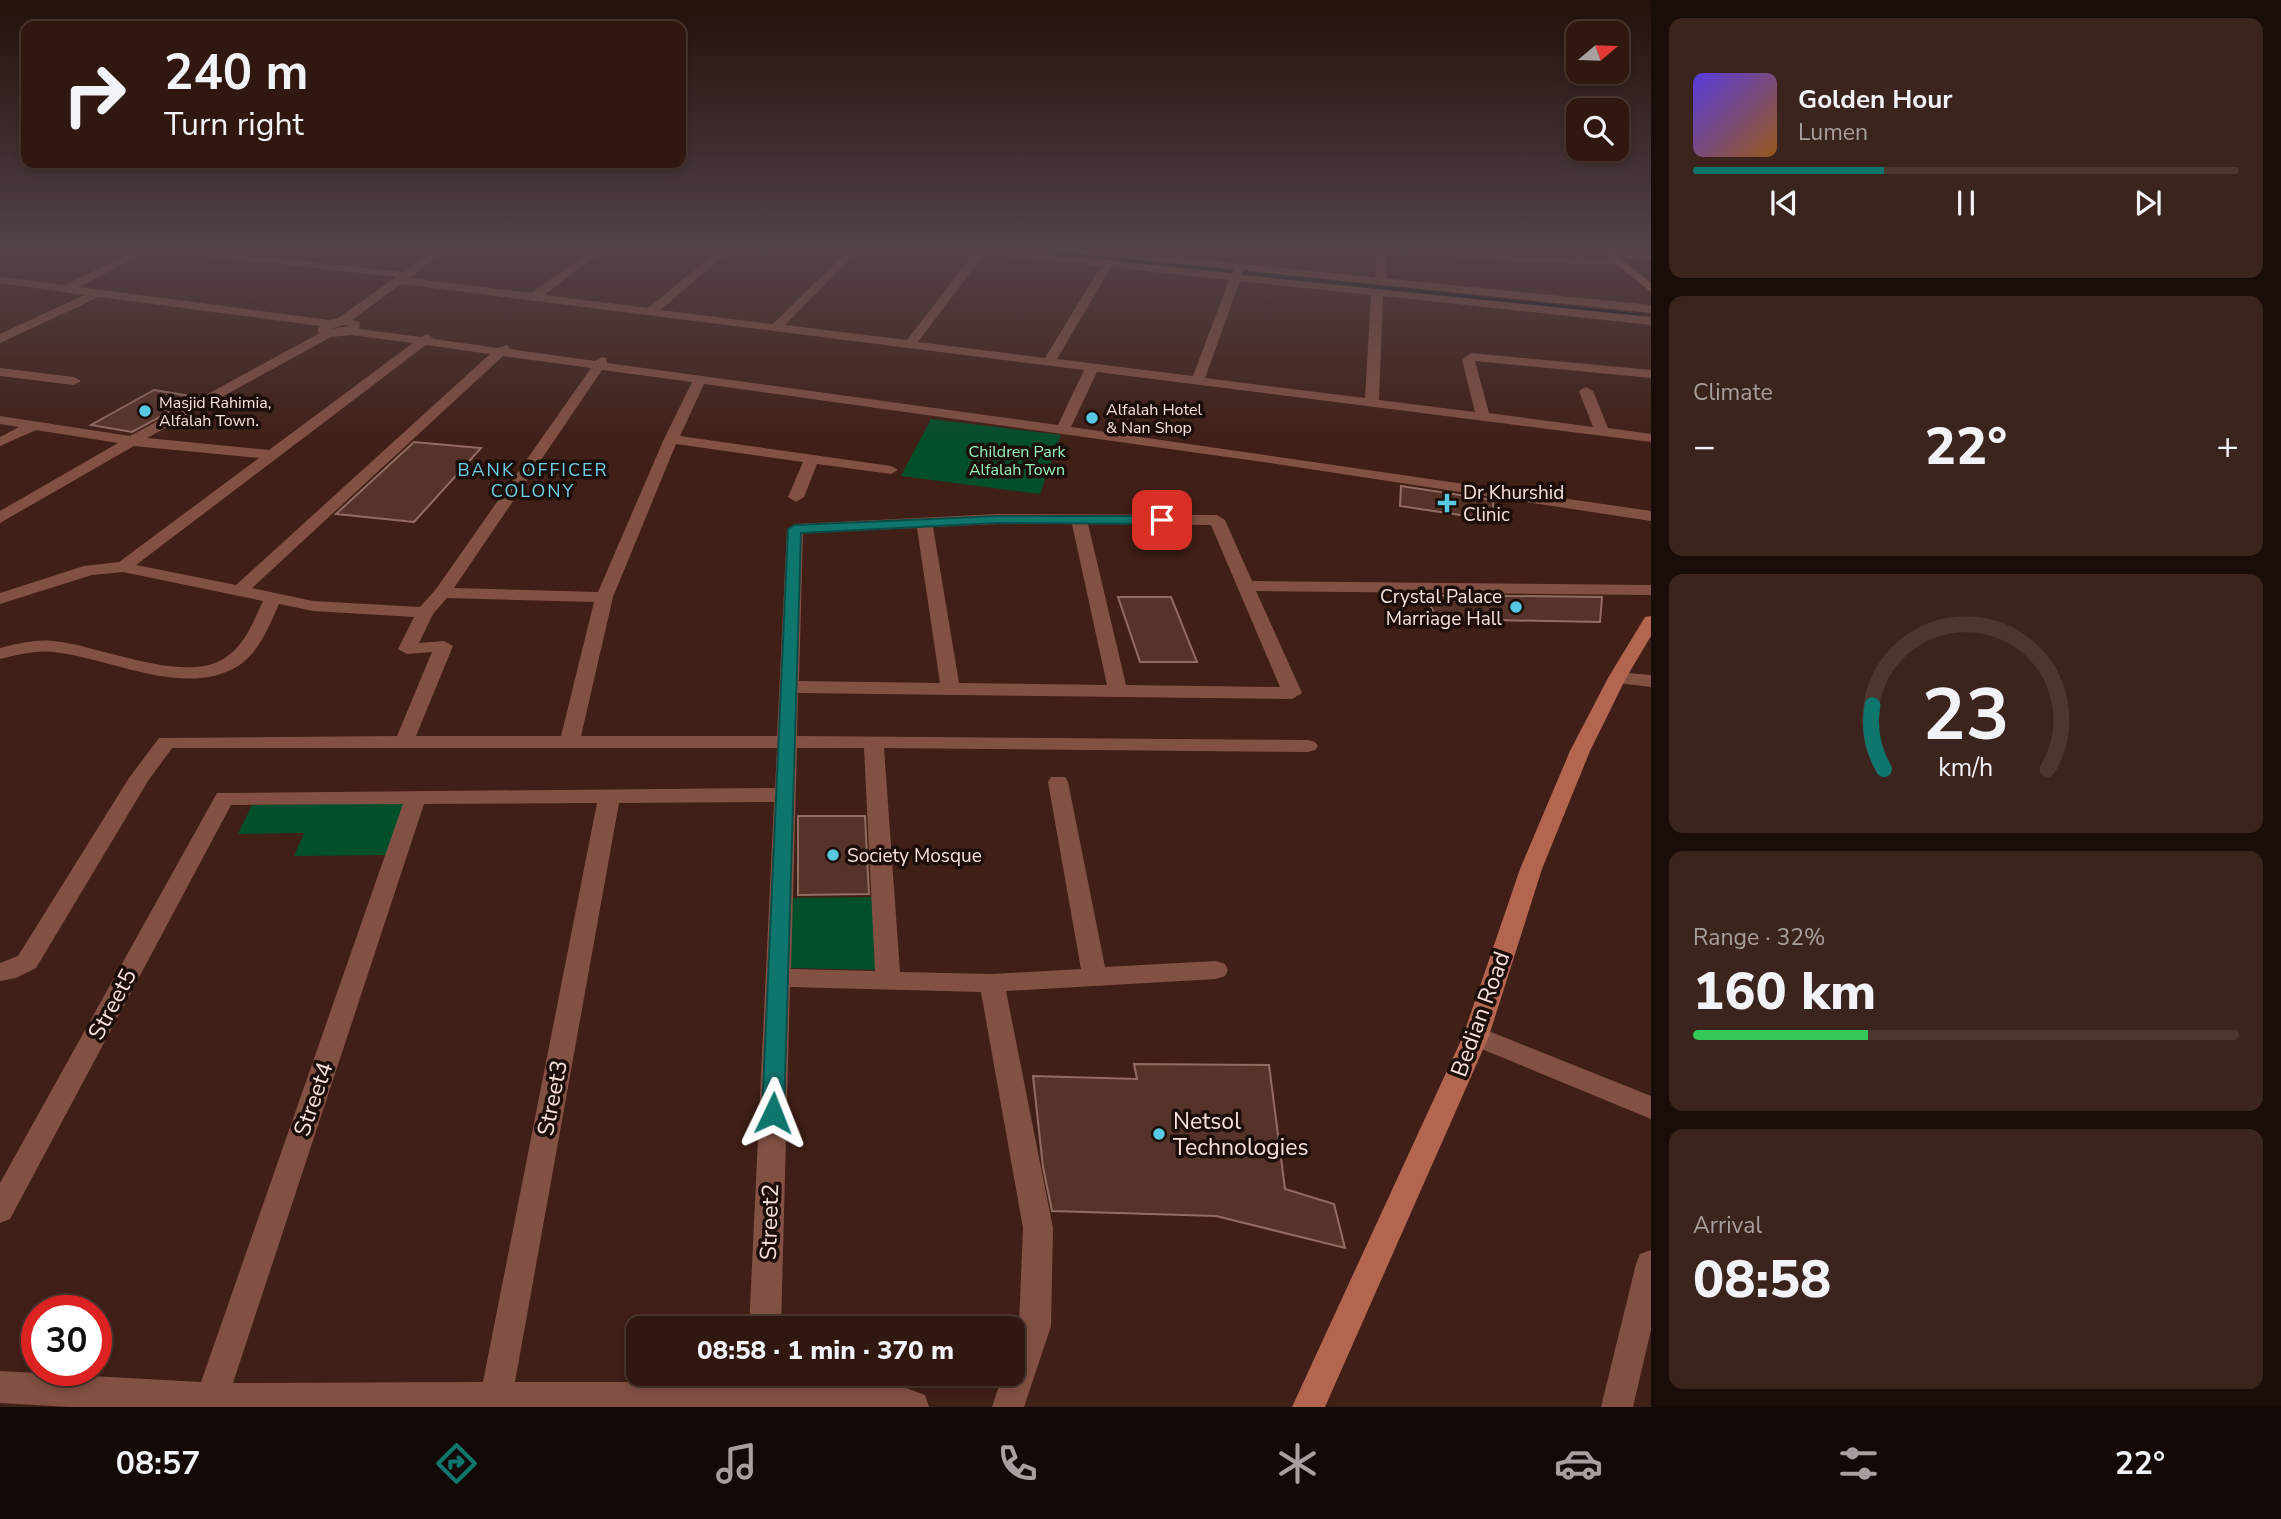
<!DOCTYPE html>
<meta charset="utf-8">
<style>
:root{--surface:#301710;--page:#3c241e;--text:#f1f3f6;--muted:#a89f9f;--line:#4b3630;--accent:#0f766e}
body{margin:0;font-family:"Nunito Sans",sans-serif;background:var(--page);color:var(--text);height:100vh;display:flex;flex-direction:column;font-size:26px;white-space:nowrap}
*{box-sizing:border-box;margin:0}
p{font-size:23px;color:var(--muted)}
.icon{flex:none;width:38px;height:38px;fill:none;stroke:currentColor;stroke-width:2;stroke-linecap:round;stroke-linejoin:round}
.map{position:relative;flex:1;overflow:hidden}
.details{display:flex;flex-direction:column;gap:18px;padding:18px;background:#1a0d09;width:630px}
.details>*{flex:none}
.banner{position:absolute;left:21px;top:21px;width:665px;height:147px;border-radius:14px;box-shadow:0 4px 10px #0003,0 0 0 2px var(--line);background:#301710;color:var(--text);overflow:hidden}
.needle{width:46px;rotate:71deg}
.fabs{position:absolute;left:1566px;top:21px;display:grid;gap:14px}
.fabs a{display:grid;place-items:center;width:63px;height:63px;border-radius:14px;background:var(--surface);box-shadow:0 4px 10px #0003,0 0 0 2px var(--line);font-size:35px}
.speed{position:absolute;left:21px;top:1295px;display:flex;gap:14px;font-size:35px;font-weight:700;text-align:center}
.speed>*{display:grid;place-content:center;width:91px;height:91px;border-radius:50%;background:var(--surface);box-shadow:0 4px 10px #0003,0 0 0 2px var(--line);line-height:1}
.speed .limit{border:10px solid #d22;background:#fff;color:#111}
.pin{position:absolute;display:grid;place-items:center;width:60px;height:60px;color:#fff;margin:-30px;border-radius:14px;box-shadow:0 4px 10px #0006}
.me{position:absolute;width:77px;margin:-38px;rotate:2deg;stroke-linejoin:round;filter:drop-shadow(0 0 5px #0008)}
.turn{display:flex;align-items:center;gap:24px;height:147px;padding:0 28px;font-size:32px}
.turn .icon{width:91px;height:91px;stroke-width:2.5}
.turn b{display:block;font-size:49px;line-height:60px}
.big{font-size:52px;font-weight:800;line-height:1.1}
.details .widget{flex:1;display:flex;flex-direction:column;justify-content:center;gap:10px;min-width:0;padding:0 24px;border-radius:14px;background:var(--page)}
.details .dial{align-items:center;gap:0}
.dial svg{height:182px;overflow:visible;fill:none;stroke:var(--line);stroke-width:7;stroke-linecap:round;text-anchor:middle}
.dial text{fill:var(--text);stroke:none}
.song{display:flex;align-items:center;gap:21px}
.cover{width:84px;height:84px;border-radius:10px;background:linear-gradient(135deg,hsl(250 70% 55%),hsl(30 70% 35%))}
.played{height:7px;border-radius:4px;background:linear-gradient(90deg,var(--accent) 35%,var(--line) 35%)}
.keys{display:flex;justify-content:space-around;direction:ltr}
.heat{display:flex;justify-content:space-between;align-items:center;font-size:38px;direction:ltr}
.charge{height:10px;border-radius:5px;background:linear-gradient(90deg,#34c759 32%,var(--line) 0)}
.trip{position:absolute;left:626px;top:1316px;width:399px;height:70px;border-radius:14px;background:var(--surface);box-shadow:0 4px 10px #0003,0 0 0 2px var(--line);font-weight:800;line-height:70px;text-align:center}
.dock{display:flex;height:112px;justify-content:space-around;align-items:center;background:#130906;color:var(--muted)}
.dock .icon{width:49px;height:49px}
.dock .on{color:var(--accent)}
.dock b{font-size:32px;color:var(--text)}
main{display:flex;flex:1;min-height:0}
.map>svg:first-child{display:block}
</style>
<main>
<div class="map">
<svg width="1651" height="1407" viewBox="0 0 1651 1407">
<rect width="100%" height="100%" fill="#401f16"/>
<g fill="#024f2c">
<path d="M931 419 1061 435 1040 494 901 476Z"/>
<path d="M406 803 388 855 294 856 304 833 238 834 252 805Z"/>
<path d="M877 897 881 970 789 968 787 898Z"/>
</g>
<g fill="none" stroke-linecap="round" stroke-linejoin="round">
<path stroke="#00181f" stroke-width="4.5" d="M1016 248 1640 316"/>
</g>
<g fill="#563329" stroke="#936c61" stroke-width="2">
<path d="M154 390 197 397 132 432 91 425Z"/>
<path d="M414 442 481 448 414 522 336 514Z"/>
<path d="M1401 486 1493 500 1494 520 1400 506Z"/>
<path d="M1424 595 1602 597 1600 622 1438 619Z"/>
<path d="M1118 597H1171L1197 662H1140Z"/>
<path d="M798 816H865L869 894 798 895Z"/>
<path d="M1134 1064 1269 1065 1285 1189 1334 1204 1345 1248 1216 1216 1052 1211 1043 1167 1033 1076 1137 1079Z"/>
</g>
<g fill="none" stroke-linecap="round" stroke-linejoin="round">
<g fill="#835143" fill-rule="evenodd">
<path d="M141 248H154L79 287 329 320 338 318 396 277 162 251 157 248H187L404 272 438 248H449L409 278 531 293 595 248H606L544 295 648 308 721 248H732L661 310 773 324 850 248H861L785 325 907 340 974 253 956 250 955 248H987L1232 273 1235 267 1239 266 1244 269 1242 275 1651 317V325L1383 296 1379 400 1475 412 1462 360 1471 353 1651 370V378L1475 361 1489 413 1593 427 1579 391 1586 387 1593 391 1608 428 1651 434V442L1097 372 1071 427 1651 511V521L1270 463 704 384 680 436 891 466 898 470 891 474 817 464 804 497 796 502 788 497 803 462 676 444 613 597 581 736H777L787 529 795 524 997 514 1217 515 1225 520 1252 581 1651 585V595L1256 591 1302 693 1292 699 798 693 797 736 1308 740 1315 742 1318 746 1315 750 1308 752 884 748 900 972 992 974 1081 969 1048 782 1051 777H1065L1068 782 1105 967 1216 961 1225 964 1228 970 1225 976 1216 979 1006 991 1053 1228 1051 1326 1024 1407H992L1003 1374H1013V1344L1019 1326 1023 1228 981 992 790 987 781 1328H749L774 802 619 803 515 1382H748V1374H780V1382L898 1385 925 1395 929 1407H70L0 1403V1371L201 1382 403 804 231 805 10 1219 0 1223V1183L217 793 775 788 777 748H172L148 781 36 968 16 978 0 981V963L18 956 129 778 159 738 397 736 432 652 407 654 398 649 414 617 313 611 279 604C269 626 259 653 238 666 185 699 108 657 53 652 35 650 18 655 0 659V648C17 644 35 639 53 641 99 645 184 685 225 658 245 645 253 622 263 601L123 572 92 575 0 604V593L84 566 119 562 259 458 134 446 0 523V511L118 443 36 430 0 446V437L19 427 0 424V416L130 436 320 333 317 330 320 326 99 297 0 343V334L84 295 0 283V277L65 285ZM984 254 1101 266 1045 358 918 342ZM1111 267 1229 280 1193 376 1057 359ZM1240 281 1371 295 1365 398 1205 378ZM401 284 1084 370 1058 425 607 363 606 358 602 357 595 361 509 349 508 345 497 348 434 339 428 334 421 337 359 329 360 322 352 320ZM343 325 349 326 331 329ZM351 335 413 343 269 450 147 438 331 337ZM426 345 490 354 236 585 136 565ZM503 356 591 368 436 589 420 607 313 601 252 588ZM602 370 692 382 664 439 598 592 454 588ZM997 524H1072L1107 685 959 683 933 527ZM1088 524 1211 525 1280 687 1126 685ZM917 528 940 683 799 681 803 533ZM447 598 594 602 561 736H416L453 646 444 641 419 643 433 614ZM797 748H864L875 971 791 969ZM597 803 483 1382 233 1383 424 804Z"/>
<path d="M1376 248H1386L1387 283 1381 286 1375 283Z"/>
<path d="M1394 248H1432L1539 257 1618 259 1623 262 1618 265 1539 263 1399 251Z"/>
<path d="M1610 252 1651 254V260L1606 257 1605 255Z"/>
<path d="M0 368 74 377 81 381 74 385 0 376Z"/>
<path d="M1617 672 1651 675V687L1610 682 1608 678Z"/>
<path d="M1476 1026 1651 1096V1119L1467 1043 1463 1036 1467 1029Z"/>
<path d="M1651 1250V1330L1633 1407H1601L1636 1264 1640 1254Z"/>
</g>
<path fill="#835143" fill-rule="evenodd" d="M1050 248H1083L1651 305V313L1055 251Z"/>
<g fill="#b46550" fill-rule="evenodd">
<path d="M1596 248H1607L1651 283V292Z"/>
<path d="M1651 616V636L1626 678 1590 751 1542 869 1489 1036 1325 1407H1292L1463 1036 1520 869 1570 751 1608 678 1645 617Z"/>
</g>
</g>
<linearGradient id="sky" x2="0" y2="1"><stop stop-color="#23110c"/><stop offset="0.56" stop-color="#534247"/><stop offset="1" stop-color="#534247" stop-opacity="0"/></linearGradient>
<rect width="1651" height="445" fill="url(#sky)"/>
<path fill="#0f766e" stroke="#0a4d48" stroke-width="2" d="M997 516H1162L1168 520 1162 524 997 523 801 533 784 1113 781 1120 773 1122 765 1120 762 1113 788 529 795 525Z"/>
<g fill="#58c9e3" stroke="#1c0e0a" stroke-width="2.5">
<circle cx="145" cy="411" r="7"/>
<circle cx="1092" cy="418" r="7"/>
<path d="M1443.5 492.5h7v7h7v7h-7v7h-7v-7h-7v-7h7z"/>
<circle cx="1516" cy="607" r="7"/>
<circle cx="833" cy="855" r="7"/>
<circle cx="1159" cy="1134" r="7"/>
</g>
<g text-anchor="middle" stroke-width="7" stroke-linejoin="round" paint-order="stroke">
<g font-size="16" fill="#f8e1db" stroke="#1c0e0a" text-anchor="start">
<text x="159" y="408">Masjid Rahimia,<tspan x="159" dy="18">Alfalah Town.</tspan></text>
<text x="1106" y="415">Alfalah Hotel<tspan x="1106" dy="18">&amp; Nan Shop</tspan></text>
</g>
<g font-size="16" fill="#92f6b9" stroke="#1c0e0a">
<text x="1017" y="457">Children Park<tspan x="1017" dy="18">Alfalah Town</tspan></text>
</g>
<g font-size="18" letter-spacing="2" fill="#6dd1ea" stroke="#1c0e0a">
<text x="533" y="476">BANK OFFICER<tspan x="533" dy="21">COLONY</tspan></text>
</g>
<g font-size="19" fill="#f8e1db" stroke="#1c0e0a" text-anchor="start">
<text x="1463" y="499">Dr Khurshid<tspan x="1463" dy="22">Clinic</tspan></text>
<text x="1502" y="603" text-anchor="end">Crystal Palace<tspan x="1502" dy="22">Marriage Hall</tspan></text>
<text x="847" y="862">Society Mosque</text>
</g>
<g font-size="23" fill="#f8e1db" stroke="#1c0e0a">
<text transform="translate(112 1004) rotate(-62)" y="8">Street5</text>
<text transform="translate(1480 1014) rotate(-70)" y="8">Bedian Road</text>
<text transform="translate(552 1098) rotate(-79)" y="8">Street3</text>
<text transform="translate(313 1099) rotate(-71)" y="8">Street4</text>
<text transform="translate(769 1222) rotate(-88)" y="8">Street2</text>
</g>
<g font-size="23" fill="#f8e1db" stroke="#1c0e0a" text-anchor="start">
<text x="1173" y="1129">Netsol<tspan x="1173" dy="26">Technologies</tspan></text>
</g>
</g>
</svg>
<div class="fabs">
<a><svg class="needle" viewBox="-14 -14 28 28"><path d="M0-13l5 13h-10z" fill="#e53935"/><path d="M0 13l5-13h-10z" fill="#a89f9f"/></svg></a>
<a><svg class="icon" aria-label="search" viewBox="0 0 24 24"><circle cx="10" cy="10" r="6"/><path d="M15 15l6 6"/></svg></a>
</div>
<div class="speed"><div class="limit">30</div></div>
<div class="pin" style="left:1162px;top:520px;background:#d93025"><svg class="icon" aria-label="arrive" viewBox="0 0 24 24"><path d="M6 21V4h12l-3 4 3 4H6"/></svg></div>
<svg class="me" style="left:773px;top:1113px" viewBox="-20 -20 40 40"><path d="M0-17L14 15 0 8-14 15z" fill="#0f766e" stroke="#fff" stroke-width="4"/></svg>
<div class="trip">08:58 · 1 min · 370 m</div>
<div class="banner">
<div class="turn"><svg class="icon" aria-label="right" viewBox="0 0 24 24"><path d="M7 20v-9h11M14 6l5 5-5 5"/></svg><div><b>240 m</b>Turn right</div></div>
</div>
</div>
<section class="details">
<div class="widget">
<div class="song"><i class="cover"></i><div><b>Golden Hour</b><p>Lumen</p></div></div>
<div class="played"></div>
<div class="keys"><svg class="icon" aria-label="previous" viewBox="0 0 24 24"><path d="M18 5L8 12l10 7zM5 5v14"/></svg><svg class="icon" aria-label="pause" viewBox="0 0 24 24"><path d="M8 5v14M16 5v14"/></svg><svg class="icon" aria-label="next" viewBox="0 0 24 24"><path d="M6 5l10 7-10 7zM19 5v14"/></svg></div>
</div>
<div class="widget"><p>Climate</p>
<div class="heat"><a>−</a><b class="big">22°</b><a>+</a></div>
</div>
<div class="widget dial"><svg viewBox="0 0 100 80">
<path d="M14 69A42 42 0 1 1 86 69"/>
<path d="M14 69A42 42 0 0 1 9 41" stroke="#0f766e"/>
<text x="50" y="56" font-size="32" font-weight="700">23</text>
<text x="50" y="72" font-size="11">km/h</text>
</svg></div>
<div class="widget"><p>Range · 32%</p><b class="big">160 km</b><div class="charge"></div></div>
<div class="widget"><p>Arrival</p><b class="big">08:58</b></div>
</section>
</main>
<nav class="dock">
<b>08:57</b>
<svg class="icon on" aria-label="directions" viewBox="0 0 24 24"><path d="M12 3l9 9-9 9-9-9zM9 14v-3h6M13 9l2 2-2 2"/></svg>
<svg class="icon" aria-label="music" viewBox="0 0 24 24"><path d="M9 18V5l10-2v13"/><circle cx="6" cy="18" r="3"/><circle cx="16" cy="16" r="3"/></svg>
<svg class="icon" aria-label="phone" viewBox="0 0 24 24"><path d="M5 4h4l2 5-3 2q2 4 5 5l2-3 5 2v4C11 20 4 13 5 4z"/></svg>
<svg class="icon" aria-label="climate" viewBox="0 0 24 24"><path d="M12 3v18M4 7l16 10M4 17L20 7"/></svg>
<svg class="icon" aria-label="car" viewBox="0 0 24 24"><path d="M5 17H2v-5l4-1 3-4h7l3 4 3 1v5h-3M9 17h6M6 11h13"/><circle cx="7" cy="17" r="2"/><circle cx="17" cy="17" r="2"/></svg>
<svg class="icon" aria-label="filters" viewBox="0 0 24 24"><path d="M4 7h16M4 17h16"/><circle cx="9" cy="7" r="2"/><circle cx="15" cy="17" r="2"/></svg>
<b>22°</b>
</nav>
